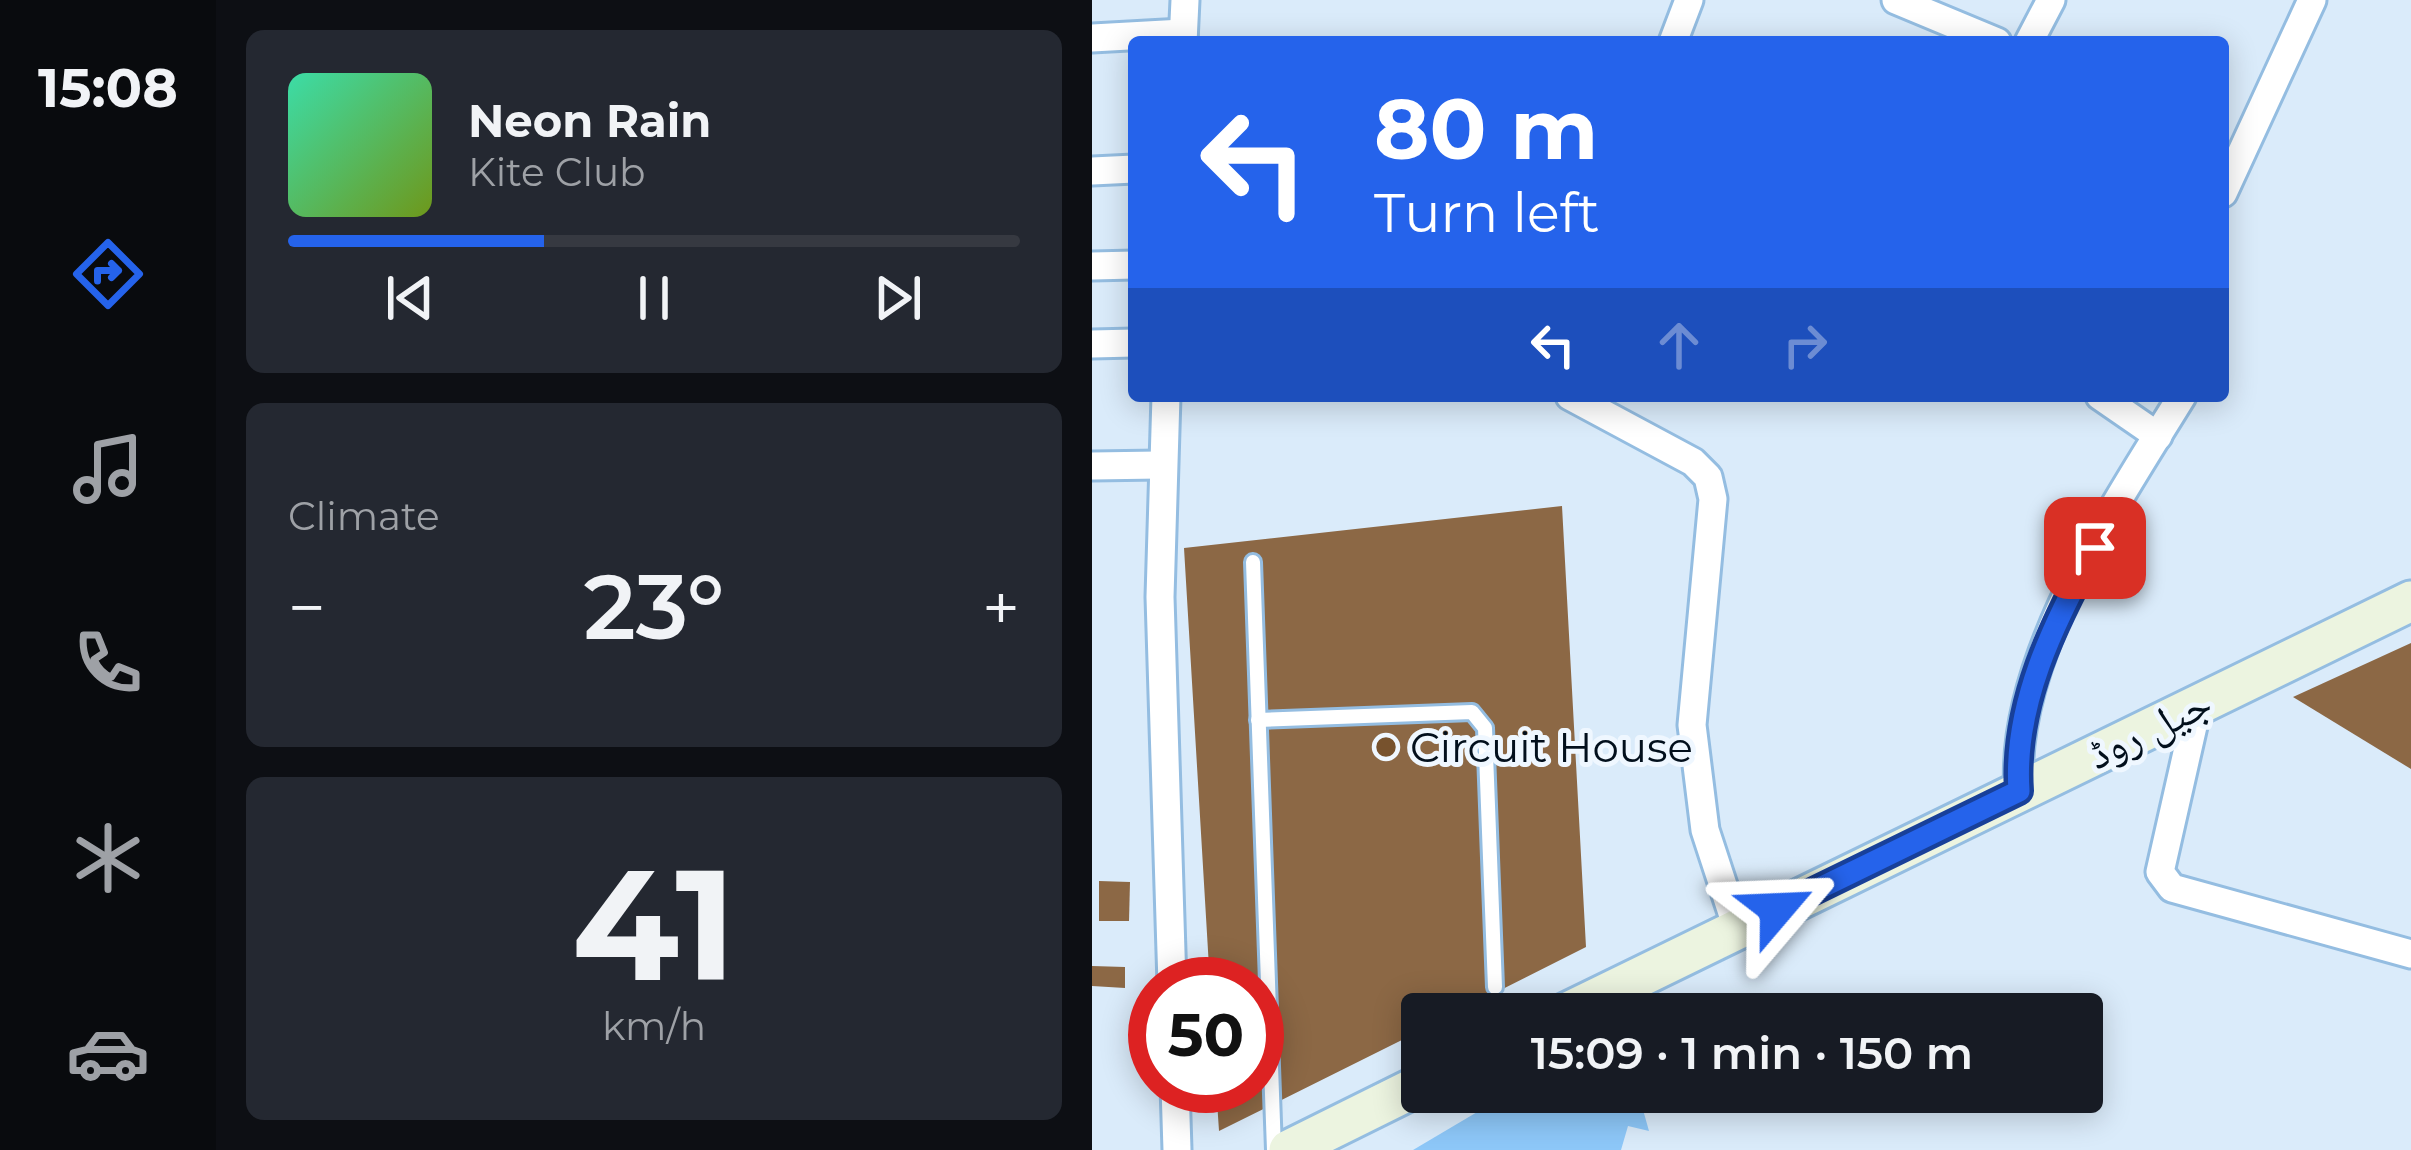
<!DOCTYPE html>
<meta charset="utf-8">
<style>
:root{--surface:#171b24;--page:#242831;--text:#f1f3f6;--muted:#9ea1a6;--line:#363941;--accent:#2563eb}
body{margin:0;font-family:Montserrat,"Noto Naskh Arabic",sans-serif;background:var(--page);color:var(--text);height:100vh;display:flex;flex-direction:column;font-size:45px;white-space:nowrap}
*{box-sizing:border-box;margin:0}
p{font-size:39px;color:var(--muted)}
.icon{flex:none;width:66px;height:66px;fill:none;stroke:currentColor;stroke-width:2;stroke-linecap:round;stroke-linejoin:round}
.map{position:relative;flex:1;overflow:hidden}
.panel{display:flex;flex-direction:column;gap:30px;padding:30px;background:#0d0f14;width:876px}
.panel>*{flex:none}
.banner{position:absolute;left:36px;top:36px;width:1101px;height:366px;border-radius:12px;box-shadow:0 6px 30px #0003;background:#2563eb;color:#fff;overflow:hidden}
.speed{position:absolute;left:36px;top:957px;display:flex;gap:24px;font-size:60px;font-weight:700;text-align:center}
.speed>*{display:grid;place-content:center;width:156px;height:156px;border-radius:50%;background:var(--surface);box-shadow:0 6px 30px #0003;line-height:1}
.speed .limit{border:18px solid #d22;background:#fff;color:#111}
.pin{position:absolute;display:grid;place-items:center;width:102px;height:102px;color:#fff;margin:-51px;border-radius:24px;box-shadow:0 6px 18px #0006}
.me{position:absolute;width:132px;margin:-66px;rotate:64deg;stroke-linejoin:round;filter:drop-shadow(0 0 9px #0008)}
.turn{display:flex;align-items:center;gap:42px;height:252px;padding:0 48px;font-size:54px}
.turn .icon{width:156px;height:156px;stroke-width:2.5}
.turn b{display:block;font-size:84px;line-height:102px}
.lanes{display:flex;align-items:center;height:114px;padding:0 48px;background:#0003;justify-content:center;gap:60px;direction:ltr}
.lanes .off{opacity:.35}
.big{font-size:90px;font-weight:600;line-height:1.1}
.panel .widget{flex:1;display:flex;flex-direction:column;justify-content:center;gap:18px;min-width:0;padding:0 42px;border-radius:18px;background:var(--page)}
.panel .dial{align-items:center;gap:0}
.dial b{font-size:156px;line-height:1}
.song{display:flex;align-items:center;gap:36px}
.cover{width:144px;height:144px;border-radius:18px;background:linear-gradient(135deg,hsl(160 70% 55%),hsl(80 70% 35%))}
.played{height:12px;border-radius:6px;background:linear-gradient(90deg,var(--accent) 35%,var(--line) 35%)}
.keys{display:flex;justify-content:space-around;direction:ltr}
.heat{display:flex;justify-content:space-between;align-items:center;font-size:66px;direction:ltr}
.trip{position:absolute;left:309px;top:993px;width:702px;height:120px;border-radius:12px;background:var(--surface);box-shadow:0 6px 30px #0003;font-weight:600;line-height:120px;text-align:center}
main{display:flex;flex:1;min-height:0}
.tabs{display:flex;flex-direction:column;width:216px;justify-content:space-around;align-items:center;background:#090b0e;color:var(--muted)}
.tabs .icon{width:84px;height:84px}
.tabs .selected{color:var(--accent)}
.tabs b{font-size:54px;color:var(--text)}
.map>svg:first-child{display:block}
</style>
<main>
<nav class="tabs">
<b>15:08</b>
<svg class="icon selected" aria-label="directions" viewBox="0 0 24 24"><path d="M12 3l9 9-9 9-9-9zM9 14v-3h6M13 9l2 2-2 2"/></svg>
<svg class="icon" aria-label="music" viewBox="0 0 24 24"><path d="M9 18V5l10-2v13"/><circle cx="6" cy="18" r="3"/><circle cx="16" cy="16" r="3"/></svg>
<svg class="icon" aria-label="phone" viewBox="0 0 24 24"><path d="M5 4h4l2 5-3 2q2 4 5 5l2-3 5 2v4C11 20 4 13 5 4z"/></svg>
<svg class="icon" aria-label="climate" viewBox="0 0 24 24"><path d="M12 3v18M4 7l16 10M4 17L20 7"/></svg>
<svg class="icon" aria-label="car" viewBox="0 0 24 24"><path d="M5 17H2v-5l4-1 3-4h7l3 4 3 1v5h-3M9 17h6M6 11h13"/><circle cx="7" cy="17" r="2"/><circle cx="17" cy="17" r="2"/></svg>
</nav>
<section class="panel">
<div class="widget">
<div class="song"><i class="cover"></i><div><b>Neon Rain</b><p>Kite Club</p></div></div>
<div class="played"></div>
<div class="keys"><svg class="icon" aria-label="previous" viewBox="0 0 24 24"><path d="M18 5L8 12l10 7zM5 5v14"/></svg><svg class="icon" aria-label="pause" viewBox="0 0 24 24"><path d="M8 5v14M16 5v14"/></svg><svg class="icon" aria-label="next" viewBox="0 0 24 24"><path d="M6 5l10 7-10 7zM19 5v14"/></svg></div>
</div>
<div class="widget"><p>Climate</p>
<div class="heat"><a>−</a><b class="big">23°</b><a>+</a></div>
</div>
<div class="widget dial"><b>41</b><p>km/h</p></div>
</section>
<div class="map">
<svg width="1319" height="1150" viewBox="0 0 1319 1150">
<rect width="100%" height="100%" fill="#daebfa"/>
<path fill="#8dc7f8" d="M419 1092H546L557 1131 536 1126 529 1150H321Z"/>
<g fill="#8c6845">
<path d="M470 506 494 947 361 1014H330V1030L127 1131 124 1086H165V984H118L92 548Z"/>
<path d="M1319 643V769L1201 697Z"/>
<path d="M7 881 38 882 37 921H7Z"/>
<path d="M0 966 33 967V988L0 986Z"/>
</g>
<g fill="none" stroke-linecap="round" stroke-linejoin="round">
<defs>
<g id="lane">
<path d="M161 562 182 1150"/>
<path d="M166 720 380 712 393 728 403 987"/>
</g>
<g id="street">
<path d="M804 0 905 42"/>
<path d="M0 38 91 33"/>
<path d="M91 42 93 0"/>
<path d="M581 42 597 0"/>
<path d="M937 42 959 0"/>
<path d="M0 171 42 169"/>
<path d="M1131 193 1220 0"/>
<path d="M0 266 42 265"/>
<path d="M0 344 42 343"/>
<path d="M74 396 68 597 80 984"/>
<path d="M478 396 601 462 616 477 621 499 600 725 613 830 645 928"/>
<path d="M1008 396 1066 436"/>
<path d="M0 466 67 465"/>
<path d="M1106 704 1068 872 1080 888 1319 954"/>
<path d="M927 791C917 660 1023 505 1090 396"/>
<path d="M83 1086 85 1150"/>
</g>
<g id="secondary">
<path d="M472 1014 1319 601"/>
<path d="M197 1150 330 1084"/>
</g>
</defs>
<use href="#lane" stroke="#94bde1" stroke-width="20"/>
<use href="#street" stroke="#94bde1" stroke-width="33"/>
<use href="#secondary" stroke="#94bde1" stroke-width="45"/>
<use href="#lane" stroke="#fff" stroke-width="14"/>
<use href="#street" stroke="#fff" stroke-width="27"/>
<use href="#secondary" stroke="#ecf4e0" stroke-width="39"/>
</g>
<g fill="none" stroke-linecap="round" stroke-linejoin="round">
<defs>
<path id="route" d="M685 909 927 791C921 705 962 622 1003 548"/>
</defs>
<use href="#route" stroke="#184099" stroke-width="30"/>
<use href="#route" stroke="#2563eb" stroke-width="21"/>
</g>
<circle fill="#77522d" stroke="#eff7ff" stroke-width="4.5" cx="294" cy="747" r="12"/>
<g text-anchor="middle" stroke-width="10" stroke-linejoin="round" paint-order="stroke">
<g font-size="42" fill="#020f1c" stroke="#eff7ff">
<text transform="translate(1057 728) rotate(-26)" y="15">جیل روڈ</text>
</g>
<g font-size="42" fill="#020f1c" stroke="#eff7ff" text-anchor="start">
<text x="318" y="762">Circuit House</text>
</g>
</g>
</svg>
<div class="speed"><div class="limit">50</div></div>
<div class="pin" style="left:1003px;top:548px;background:#d93025"><svg class="icon" aria-label="arrive" viewBox="0 0 24 24"><path d="M6 21V4h12l-3 4 3 4H6"/></svg></div>
<svg class="me" style="left:685px;top:909px" viewBox="-20 -20 40 40"><path d="M0-17L14 15 0 8-14 15z" fill="#2563eb" stroke="#fff" stroke-width="4"/></svg>
<div class="trip">15:09 · 1 min · 150 m</div>
<div class="banner">
<div class="turn"><svg class="icon" aria-label="left" viewBox="0 0 24 24"><path d="M17 20v-9H6M10 6l-5 5 5 5"/></svg><div><b>80 m</b>Turn left</div></div>
<div class="lanes"><svg class="icon" aria-label="left" viewBox="0 0 24 24"><path d="M17 20v-9H6M10 6l-5 5 5 5"/></svg><svg class="icon off" aria-label="ahead" viewBox="0 0 24 24"><path d="M12 20V5M6 11l6-6 6 6"/></svg><svg class="icon off" aria-label="right" viewBox="0 0 24 24"><path d="M7 20v-9h11M14 6l5 5-5 5"/></svg></div>
</div>
</div>
</main>
